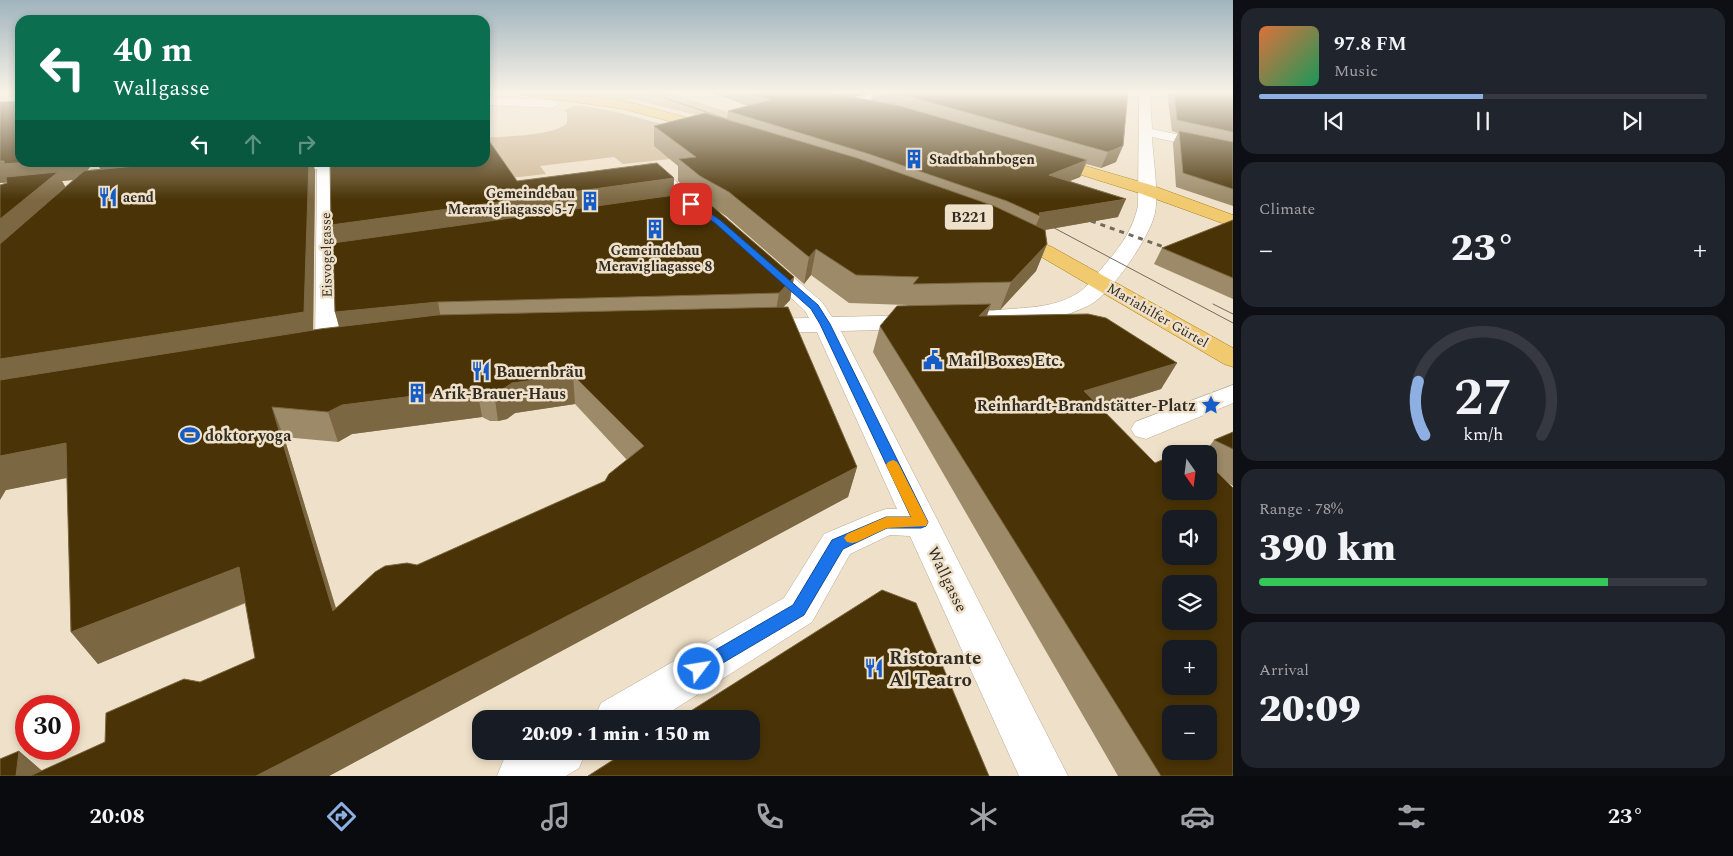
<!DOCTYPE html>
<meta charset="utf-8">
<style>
:root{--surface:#171b24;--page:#20242c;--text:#f1f3f6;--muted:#9ea1a6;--line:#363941;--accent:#8eafe1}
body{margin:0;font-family:Spectral,serif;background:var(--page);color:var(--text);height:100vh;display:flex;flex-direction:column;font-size:19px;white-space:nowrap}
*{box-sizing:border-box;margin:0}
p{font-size:16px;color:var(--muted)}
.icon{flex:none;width:28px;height:28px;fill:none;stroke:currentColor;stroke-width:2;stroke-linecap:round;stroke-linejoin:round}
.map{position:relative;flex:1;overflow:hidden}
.drawer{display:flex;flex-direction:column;gap:8px;padding:8px;background:#0d0f14;width:500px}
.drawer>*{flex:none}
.top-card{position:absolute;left:15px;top:15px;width:475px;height:152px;border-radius:15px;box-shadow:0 2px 8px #0003;background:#0b6e4f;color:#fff;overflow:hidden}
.needle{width:32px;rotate:166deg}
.buttons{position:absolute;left:1162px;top:445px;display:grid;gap:10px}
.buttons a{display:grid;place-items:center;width:55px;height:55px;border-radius:10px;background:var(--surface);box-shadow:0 2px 8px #0003;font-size:25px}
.speed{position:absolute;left:15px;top:695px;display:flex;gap:10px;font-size:25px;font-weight:700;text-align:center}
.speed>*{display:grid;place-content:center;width:65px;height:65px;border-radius:50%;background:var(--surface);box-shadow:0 2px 8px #0003;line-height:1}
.speed .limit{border:8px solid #d22;background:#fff;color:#111}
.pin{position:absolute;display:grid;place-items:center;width:42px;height:42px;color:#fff;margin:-21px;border-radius:10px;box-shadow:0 2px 8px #0006}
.me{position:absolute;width:55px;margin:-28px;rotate:59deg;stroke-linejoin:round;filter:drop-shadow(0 0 4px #0008)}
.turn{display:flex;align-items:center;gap:18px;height:105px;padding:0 15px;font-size:22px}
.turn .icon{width:65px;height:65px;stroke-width:2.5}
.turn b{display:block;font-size:35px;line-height:42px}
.lanes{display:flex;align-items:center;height:48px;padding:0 15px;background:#0003;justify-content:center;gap:25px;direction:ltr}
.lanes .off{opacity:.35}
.big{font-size:38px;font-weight:800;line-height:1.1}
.drawer .card{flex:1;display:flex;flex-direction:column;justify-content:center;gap:8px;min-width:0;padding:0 18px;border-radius:15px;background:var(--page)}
.drawer .dial{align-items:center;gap:0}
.dial svg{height:130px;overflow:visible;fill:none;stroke:var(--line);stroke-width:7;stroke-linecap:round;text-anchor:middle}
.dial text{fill:var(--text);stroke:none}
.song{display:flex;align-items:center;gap:15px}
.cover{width:60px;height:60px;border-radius:8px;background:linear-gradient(135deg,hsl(20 70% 55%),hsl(150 70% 35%))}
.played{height:5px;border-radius:2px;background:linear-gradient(90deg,var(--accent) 50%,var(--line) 50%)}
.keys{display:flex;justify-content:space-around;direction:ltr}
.heat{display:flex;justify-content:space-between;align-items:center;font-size:28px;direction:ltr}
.charge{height:8px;border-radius:4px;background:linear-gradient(90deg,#34c759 78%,var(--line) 0)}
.trip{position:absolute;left:472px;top:710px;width:288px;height:50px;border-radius:15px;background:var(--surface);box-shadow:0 2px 8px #0003;font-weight:800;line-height:50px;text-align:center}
.tabs{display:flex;height:80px;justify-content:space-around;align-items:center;background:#090b0e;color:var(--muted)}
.tabs .icon{width:35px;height:35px}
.tabs .current{color:var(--accent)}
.tabs b{font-size:22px;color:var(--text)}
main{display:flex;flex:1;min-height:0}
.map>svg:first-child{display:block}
</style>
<main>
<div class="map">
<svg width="1233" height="776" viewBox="0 0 1233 776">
<rect width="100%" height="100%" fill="#efe1c9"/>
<g fill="#cfb895">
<path d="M557 92H667L795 134 739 118 721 121 636 100 613 99Z"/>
<path d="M578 105 617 112 699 134 670 159 623 164 614 157 540 166 546 174 474 182 485 162V138C504 136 556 136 567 123V112L564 110Z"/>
</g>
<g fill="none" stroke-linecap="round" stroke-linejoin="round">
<defs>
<g id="minor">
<path d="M879 92H895L893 94 852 108 846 104 848 101Z"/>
<path d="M1139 92H1150L1152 129 1233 146V154L1152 137C1153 160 1159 191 1155 213 1150 237 1113 290 1093 303 1067 319 1005 331 975 324L971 319 975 314C1009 305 1047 313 1078 293 1090 285 1098 272 1107 262 1122 245 1133 228 1138 206Z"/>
<path d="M485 97 553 100 559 104 553 108 485 105Z"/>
<path d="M287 162H333L336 251 370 246 377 248 380 252 377 256 337 263 341 347 337 352 328 355 319 352 315 347 317 169 277 173 272 171 269 168 272 165Z"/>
<path d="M651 163 656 165 718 216 715 220C695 225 660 185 646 171L643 168 646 165Z"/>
<path d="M765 257 772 259 822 302 832 317 920 315 928 317 932 322 928 327 920 329 841 331 1068 776H1019L910 536 890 535 850 554 812 622 659 719H594L601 703 784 598 824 534 874 513 886 509H897L817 332 758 333 749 331 746 326 749 321 758 319 809 318 805 311 758 267 755 263 758 259Z"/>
<path d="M1233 385V403L1146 439 1135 436 1131 429 1135 422Z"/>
<path d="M517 751H586L579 768 566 776H497L504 759Z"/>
</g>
<g id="major">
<path d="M519 92H548L625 101 722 127 724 130 717 134 624 109 524 95 520 94Z"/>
<path d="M1048 155 1151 185 1233 215V227L1139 193 1043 163 1040 160 1043 157Z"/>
<path d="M1012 229 1052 247 1233 348V367L1224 364 1038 255 1005 239 1002 235 1005 231Z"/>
</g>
</defs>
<use href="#minor" stroke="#b7a993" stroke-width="1"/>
<use href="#major" stroke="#a87b15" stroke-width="1"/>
<use href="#minor" fill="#fff" fill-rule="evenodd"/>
<use href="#major" fill="#f1c96e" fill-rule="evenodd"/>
<g stroke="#726a5b" stroke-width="1">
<path d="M647 92 739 123"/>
<path d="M1043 222 1233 323"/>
<path d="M1213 304 1233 314"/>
</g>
<path stroke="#726a5b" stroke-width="2.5" stroke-dasharray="4 4" stroke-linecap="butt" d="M1079 217 1094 222"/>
<path stroke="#726a5b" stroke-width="3" stroke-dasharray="5 5" stroke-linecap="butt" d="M1091 221 1178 252"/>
</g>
<g fill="#9c8a68" fill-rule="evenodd">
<path d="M710 92H1128L1116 162 1101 168 1086 164 1080 177 1070 181 1118 217 1045 230 1047 244 1036 271 1000 310H989L987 316 1177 363 1161 389 1101 408 1155 463 1209 491V454H1204L1214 440 1233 432V486L1228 483 1233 776H1118L873 352 880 326 907 306V305L849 303 811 275 804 284 726 216 712 207 794 277 790 300 783 307 857 467 848 497 329 776H0L19 751 42 771 105 742 200 682 255 658 246 603 98 664 71 632 67 478 6 490 7 183V182L0 183V102L88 170 100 169 97 162H313L315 171 313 330 339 327 335 312 336 243 331 225 517 181 674 178 673 195 697 198 678 181V166L654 146V126L727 120 728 111 748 106ZM873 92 871 100 855 97ZM73 180 65 187 62 181ZM575 404 627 460 605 481 417 565 336 608 284 437 338 442 352 434 482 417 490 421H498L507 419 515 413Z"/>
<path d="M1167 92H1233V206L1176 187 1173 143 1178 133 1172 131Z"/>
<path d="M1233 220V299L1154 264 1162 248Z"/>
</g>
<g fill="#7b6741">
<path d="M849 92H873L848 99Z"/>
<path d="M1123 146 1116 162 1101 168 1108 152Z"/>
<path d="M1087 160 1080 177 1042 192 1049 175Z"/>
<path d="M0 161 27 162H94L81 179 62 181 69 193 0 255V219L14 182 0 183Z"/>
<path d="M97 162H263L104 177Z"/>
<path d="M309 162H313L315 171 313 339 0 391V359Z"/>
<path d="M674 178 673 200 338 249 331 225Z"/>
<path d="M1126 199 1118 217 1033 232 1040 216 1039 213Z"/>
<path d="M1047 244 1036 271 1000 310 1011 282Z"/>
<path d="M816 249 811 275 804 284 809 257Z"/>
<path d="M794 277 790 300 775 316 779 293Z"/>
<path d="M438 302 442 325 342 336 335 312Z"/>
<path d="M991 304 982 328 979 316Z"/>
<path d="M1177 363 1161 389 1070 417 1084 391Z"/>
<path d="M573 375 575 404 515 413 507 419 498 421 494 392 512 383Z"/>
<path d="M477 388 482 417 352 434 338 442 328 412 342 405Z"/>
<path d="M272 407 284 437 346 642 333 611Z"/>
<path d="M66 443 86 474 6 490 0 500V456Z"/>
<path d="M857 467 848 497 329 776H256Z"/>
<path d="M239 567 256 598 98 664 71 632Z"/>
<path d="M19 751 48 776H16Z"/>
</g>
<g fill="#493307" stroke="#7b6741" fill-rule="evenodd">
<path d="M747 92H828L900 106 1087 160 1049 175 1126 199 1039 213 1040 216 1007 201 869 154 728 111 771 100Z"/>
<path d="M881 92H1128L1123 146 1108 152 908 96Z"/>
<path d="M1174 92H1233V132L1177 120Z"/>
<path d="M20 101V162H27L4 164V161H0V102Z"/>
<path d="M705 113 857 158 994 206 1045 230 1047 244 1011 282 913 284 919 277 856 275 816 249 809 257 729 192 700 176 679 159 696 157 654 126Z"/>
<path d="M1179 131 1233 142V189L1183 173Z"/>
<path d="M485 135 517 181 657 163 674 178 331 225 330 162H485Z"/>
<path d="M177 162H309L304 312 0 359V244L84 171Z"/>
<path d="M58 172 0 219V185L7 183 6 177Z"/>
<path d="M689 193 712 206 794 277 779 293 438 302 335 312 333 243Z"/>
<path d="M1233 220V278L1162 248Z"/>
<path d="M991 304 979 316 1088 314 1106 318 1177 363 1084 391 1155 463 1171 456V491H1209V464L1233 488V776H1161L880 326 897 306ZM1171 519H1209V556H1171ZM1171 584H1209V621H1171ZM1171 649H1209V686H1171ZM1171 714H1209V751H1171Z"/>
<path d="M788 307 857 467 256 776H30L105 742 106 713 184 679 200 682 255 658 239 567 71 632 66 443 0 456V380L320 329 437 315ZM573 375 644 446 609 474 605 481 417 565 407 563 385 566 375 572 333 611 272 407 328 412 342 405 477 388 486 391 494 392 503 389 512 383Z"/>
<path d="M1233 432V449L1214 440Z"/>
<path d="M1192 448 1198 454H1178Z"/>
<path d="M882 590 916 603 989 776H588L627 751H751V719H678Z"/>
<path d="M19 751 16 776H0V759Z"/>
</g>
<linearGradient id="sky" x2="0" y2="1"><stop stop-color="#a0b4bd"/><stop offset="0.46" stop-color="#f8f2e7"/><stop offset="1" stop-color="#f8f2e7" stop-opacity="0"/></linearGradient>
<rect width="1233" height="200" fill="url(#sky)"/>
<path fill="#1a73e8" stroke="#114b97" d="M688 202H693L720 220 818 305 830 324 928 522 926 526 921 528H887L843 549 804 615 699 677 693 675 690 669 693 663 793 605 832 540 886 517H911L820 324 811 309 715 223 688 206Z"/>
<path fill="#f59e0b" d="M893 460 897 462 899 465 928 522 926 526 887 528 857 542 852 543 847 542 844 538 847 534 886 517H911L886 465 888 462Z"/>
<defs>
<symbol id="building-bare" viewBox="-9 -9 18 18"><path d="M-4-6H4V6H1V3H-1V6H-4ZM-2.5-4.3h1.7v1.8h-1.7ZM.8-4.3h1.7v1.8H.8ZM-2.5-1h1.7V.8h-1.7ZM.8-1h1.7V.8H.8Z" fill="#155cc7" stroke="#efe1c9" stroke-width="2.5" paint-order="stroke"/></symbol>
<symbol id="restaurant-bare" viewBox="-9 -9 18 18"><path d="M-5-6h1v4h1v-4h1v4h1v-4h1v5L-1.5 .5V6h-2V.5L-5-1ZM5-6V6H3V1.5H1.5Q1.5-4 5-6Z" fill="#155cc7" stroke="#efe1c9" stroke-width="2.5" paint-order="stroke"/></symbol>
<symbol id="civic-bare" viewBox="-9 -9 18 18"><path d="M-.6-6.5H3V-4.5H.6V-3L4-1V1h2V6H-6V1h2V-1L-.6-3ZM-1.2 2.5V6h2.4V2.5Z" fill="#155cc7" stroke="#efe1c9" stroke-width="2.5" paint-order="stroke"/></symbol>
<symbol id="sight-bare" viewBox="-9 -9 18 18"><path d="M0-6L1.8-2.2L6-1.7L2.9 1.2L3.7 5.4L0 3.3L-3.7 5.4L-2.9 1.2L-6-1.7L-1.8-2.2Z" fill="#155cc7" stroke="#efe1c9" stroke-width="2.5" paint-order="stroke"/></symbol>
<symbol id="stadium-bare" viewBox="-9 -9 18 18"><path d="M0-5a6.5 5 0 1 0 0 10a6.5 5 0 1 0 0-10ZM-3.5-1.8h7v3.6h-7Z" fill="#155cc7" stroke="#efe1c9" stroke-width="2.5" paint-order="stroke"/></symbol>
</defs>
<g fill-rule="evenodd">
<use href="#building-bare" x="900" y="145" width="28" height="28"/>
<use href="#restaurant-bare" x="94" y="183" width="28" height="28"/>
<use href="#building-bare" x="576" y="187" width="28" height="28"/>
<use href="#building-bare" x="641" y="215" width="28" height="28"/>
<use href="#civic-bare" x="919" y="346" width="28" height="28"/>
<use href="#restaurant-bare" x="467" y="357" width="28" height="28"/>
<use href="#building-bare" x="403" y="379" width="28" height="28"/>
<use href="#sight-bare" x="1197" y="391" width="28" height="28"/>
<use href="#stadium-bare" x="176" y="421" width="28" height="28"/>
<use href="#restaurant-bare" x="860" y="654" width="28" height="28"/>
</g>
<g text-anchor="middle" stroke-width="5" stroke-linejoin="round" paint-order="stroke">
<g font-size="14" font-weight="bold" fill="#322c23" stroke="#efe1c9" text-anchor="start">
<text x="929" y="164">Stadtbahnbogen</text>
<text x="575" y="198" text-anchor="end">Gemeindebau<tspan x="575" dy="16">Meravigliagasse 5-7</tspan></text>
<text x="123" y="202">aend</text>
<text x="655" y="255" text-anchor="middle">Gemeindebau<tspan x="655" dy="16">Meravigliagasse 8</tspan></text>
</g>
<g font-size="14" fill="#322c23" stroke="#efe1c9">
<text transform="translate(326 255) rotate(-91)" y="5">Eisvogelgasse</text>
<text transform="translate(1158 315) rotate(30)" y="5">Mariahilfer Gürtel</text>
</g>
<rect fill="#efe1c9" stroke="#6b6255" stroke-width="1" x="945" y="204.5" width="48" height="25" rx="4"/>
<g font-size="15" font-weight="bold" fill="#322c23">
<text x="969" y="222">B221</text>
</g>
<g font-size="16" font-weight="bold" fill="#322c23" stroke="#efe1c9" text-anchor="start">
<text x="948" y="366">Mail Boxes Etc.</text>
<text x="496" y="377">Bauernbräu</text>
<text x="432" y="399">Arik-Brauer-Haus</text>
<text x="1196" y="411" text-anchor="end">Reinhardt-Brandstätter-Platz</text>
<text x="205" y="441">doktor yoga</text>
</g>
<g font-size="16" fill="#322c23" stroke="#efe1c9">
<text transform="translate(948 579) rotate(64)" y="6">Wallgasse</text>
</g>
<g font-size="19" font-weight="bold" fill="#322c23" stroke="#efe1c9" text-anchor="start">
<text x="889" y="664">Ristorante<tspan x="889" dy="22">Al Teatro</tspan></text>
</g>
</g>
</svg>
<div class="buttons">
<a><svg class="needle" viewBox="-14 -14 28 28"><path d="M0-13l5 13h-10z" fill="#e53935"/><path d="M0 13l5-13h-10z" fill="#9ea1a6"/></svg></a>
<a><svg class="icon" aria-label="sound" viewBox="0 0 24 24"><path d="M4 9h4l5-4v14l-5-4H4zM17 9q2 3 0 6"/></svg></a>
<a><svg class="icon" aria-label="layers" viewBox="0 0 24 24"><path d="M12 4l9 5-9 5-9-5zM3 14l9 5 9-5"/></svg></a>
<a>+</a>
<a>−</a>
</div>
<div class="speed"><div class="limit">30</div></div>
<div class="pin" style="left:691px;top:204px;background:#d93025"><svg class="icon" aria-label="arrive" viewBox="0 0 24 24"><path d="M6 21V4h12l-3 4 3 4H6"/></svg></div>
<svg class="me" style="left:699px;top:669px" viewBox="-20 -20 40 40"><circle r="17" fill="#1a73e8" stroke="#fff" stroke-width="3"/><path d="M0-11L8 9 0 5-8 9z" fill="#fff"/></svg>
<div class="trip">20:09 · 1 min · 150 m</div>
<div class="top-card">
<div class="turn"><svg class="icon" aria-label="left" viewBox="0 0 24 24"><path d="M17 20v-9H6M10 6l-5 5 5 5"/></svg><div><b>40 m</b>Wallgasse</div></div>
<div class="lanes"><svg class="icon" aria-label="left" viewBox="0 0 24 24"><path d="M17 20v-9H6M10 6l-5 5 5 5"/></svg><svg class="icon off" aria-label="ahead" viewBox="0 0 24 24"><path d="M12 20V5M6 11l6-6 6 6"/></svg><svg class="icon off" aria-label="right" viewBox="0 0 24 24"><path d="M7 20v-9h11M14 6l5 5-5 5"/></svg></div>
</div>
</div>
<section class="drawer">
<div class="card">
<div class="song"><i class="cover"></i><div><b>97.8 FM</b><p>Music</p></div></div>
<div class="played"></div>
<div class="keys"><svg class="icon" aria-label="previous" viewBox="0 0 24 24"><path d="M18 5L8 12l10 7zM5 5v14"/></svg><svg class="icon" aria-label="pause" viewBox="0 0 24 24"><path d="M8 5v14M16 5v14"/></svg><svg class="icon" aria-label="next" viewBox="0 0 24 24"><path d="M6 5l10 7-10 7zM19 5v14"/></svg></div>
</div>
<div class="card"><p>Climate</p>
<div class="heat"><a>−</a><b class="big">23°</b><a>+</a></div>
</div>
<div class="card dial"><svg viewBox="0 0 100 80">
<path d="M14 69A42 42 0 1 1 86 69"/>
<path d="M14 69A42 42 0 0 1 10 36" stroke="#8eafe1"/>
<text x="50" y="56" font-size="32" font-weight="700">27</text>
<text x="50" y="72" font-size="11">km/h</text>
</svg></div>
<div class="card"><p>Range · 78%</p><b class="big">390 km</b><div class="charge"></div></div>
<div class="card"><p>Arrival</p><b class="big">20:09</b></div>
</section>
</main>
<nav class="tabs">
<b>20:08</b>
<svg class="icon current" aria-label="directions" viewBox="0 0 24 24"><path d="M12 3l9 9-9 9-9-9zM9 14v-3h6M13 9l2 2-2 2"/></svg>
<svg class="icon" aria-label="music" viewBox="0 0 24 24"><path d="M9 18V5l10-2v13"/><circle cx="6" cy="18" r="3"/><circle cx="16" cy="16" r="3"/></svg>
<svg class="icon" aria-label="phone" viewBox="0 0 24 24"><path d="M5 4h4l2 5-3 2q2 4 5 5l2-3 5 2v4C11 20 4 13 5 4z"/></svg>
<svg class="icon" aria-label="climate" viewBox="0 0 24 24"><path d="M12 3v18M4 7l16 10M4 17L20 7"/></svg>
<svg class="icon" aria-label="car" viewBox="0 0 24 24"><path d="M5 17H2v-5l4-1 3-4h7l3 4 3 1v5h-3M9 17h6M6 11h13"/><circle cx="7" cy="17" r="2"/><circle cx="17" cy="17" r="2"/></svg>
<svg class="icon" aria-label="filters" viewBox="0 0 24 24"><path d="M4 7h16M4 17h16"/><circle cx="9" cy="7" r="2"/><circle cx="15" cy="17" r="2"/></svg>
<b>23°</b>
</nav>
